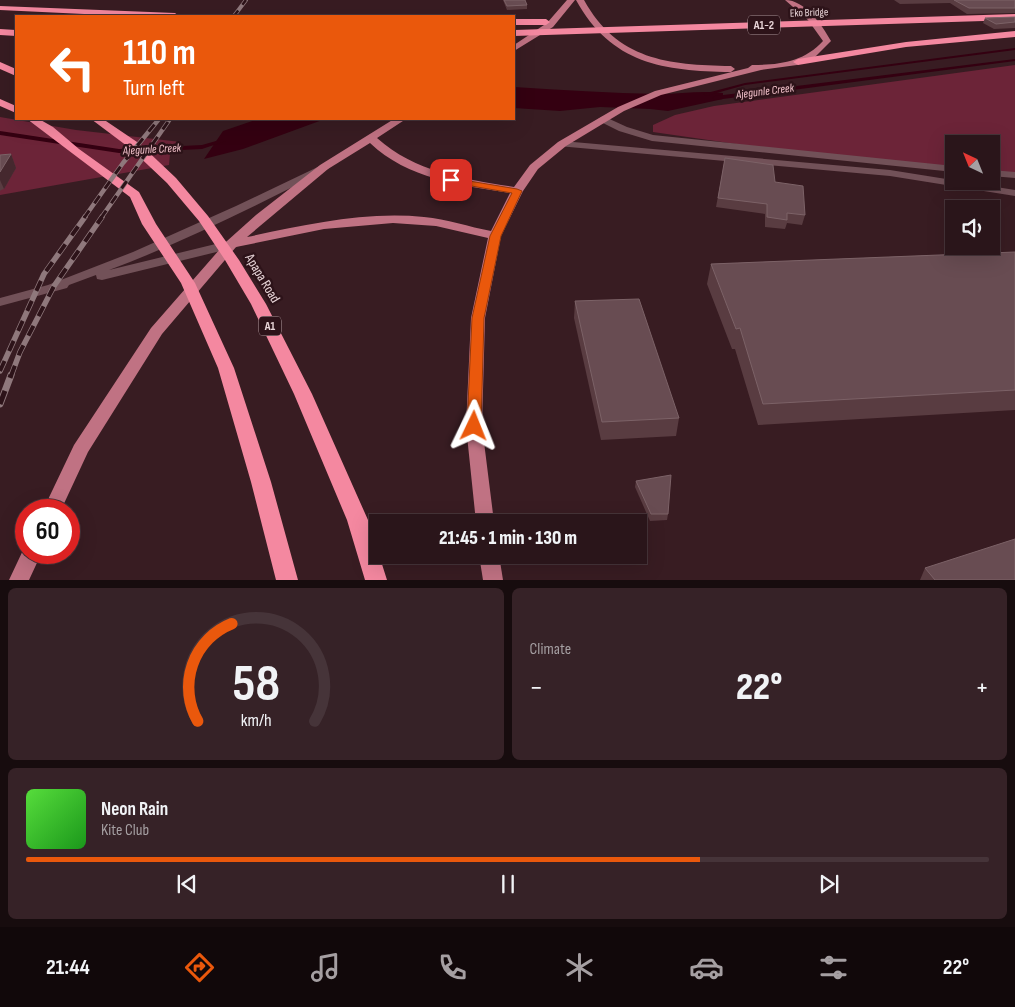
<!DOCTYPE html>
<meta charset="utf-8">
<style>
:root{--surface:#2a151a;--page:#362227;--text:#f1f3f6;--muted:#a59fa2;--line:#463439;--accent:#ea580c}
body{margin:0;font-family:"Sofia Sans Condensed",sans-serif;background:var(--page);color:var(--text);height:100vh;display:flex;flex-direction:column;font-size:19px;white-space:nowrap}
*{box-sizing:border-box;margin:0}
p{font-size:16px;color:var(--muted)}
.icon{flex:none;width:28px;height:28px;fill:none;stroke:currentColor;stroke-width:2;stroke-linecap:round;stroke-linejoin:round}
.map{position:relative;height:580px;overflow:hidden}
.side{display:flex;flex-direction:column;gap:8px;padding:8px;background:#170c0e;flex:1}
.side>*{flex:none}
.hud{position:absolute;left:15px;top:15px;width:500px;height:105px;border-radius:0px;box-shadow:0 5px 20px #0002,0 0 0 1px var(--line);background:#ea580c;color:#fff;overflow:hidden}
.needle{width:32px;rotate:317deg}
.tools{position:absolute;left:945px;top:135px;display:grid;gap:10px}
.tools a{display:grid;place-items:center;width:55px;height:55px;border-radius:0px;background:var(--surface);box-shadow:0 5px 20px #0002,0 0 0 1px var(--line);font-size:25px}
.speed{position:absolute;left:15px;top:499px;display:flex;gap:10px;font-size:25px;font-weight:700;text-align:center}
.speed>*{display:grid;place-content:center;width:65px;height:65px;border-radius:50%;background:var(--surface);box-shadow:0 5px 20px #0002,0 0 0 1px var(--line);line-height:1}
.speed .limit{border:8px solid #d22;background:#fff;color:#111}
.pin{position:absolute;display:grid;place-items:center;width:42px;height:42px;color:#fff;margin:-21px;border-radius:10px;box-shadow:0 2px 8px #0006}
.me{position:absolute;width:55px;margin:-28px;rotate:2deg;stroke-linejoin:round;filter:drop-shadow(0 0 4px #0008)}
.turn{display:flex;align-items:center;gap:18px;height:105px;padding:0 25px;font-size:22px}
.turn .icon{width:65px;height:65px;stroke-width:2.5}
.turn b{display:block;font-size:35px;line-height:42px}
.big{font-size:38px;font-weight:800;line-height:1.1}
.side .card{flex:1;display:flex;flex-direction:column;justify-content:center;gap:8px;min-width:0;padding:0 18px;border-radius:8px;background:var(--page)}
.side .dial{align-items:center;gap:0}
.dial svg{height:130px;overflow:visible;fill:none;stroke:var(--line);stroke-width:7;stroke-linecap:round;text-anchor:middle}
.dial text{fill:var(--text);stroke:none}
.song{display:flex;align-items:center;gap:15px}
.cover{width:60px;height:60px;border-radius:8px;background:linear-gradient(135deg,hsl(110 70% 55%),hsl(120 70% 35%))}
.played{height:5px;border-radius:2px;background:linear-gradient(90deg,var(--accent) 70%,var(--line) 70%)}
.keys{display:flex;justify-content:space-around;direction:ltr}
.heat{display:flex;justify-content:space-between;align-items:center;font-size:28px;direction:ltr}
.side .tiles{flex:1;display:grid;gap:8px;grid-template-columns:1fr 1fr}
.card:last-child{grid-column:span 2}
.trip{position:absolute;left:369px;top:514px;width:278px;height:50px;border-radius:0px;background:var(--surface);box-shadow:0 5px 20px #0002,0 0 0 1px var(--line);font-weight:800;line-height:50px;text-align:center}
.tabs{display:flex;height:80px;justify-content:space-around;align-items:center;background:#11080a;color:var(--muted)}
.tabs .icon{width:35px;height:35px}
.tabs .current{color:var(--accent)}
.tabs b{font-size:22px;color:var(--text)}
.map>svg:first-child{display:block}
</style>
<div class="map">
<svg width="1015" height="580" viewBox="0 0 1015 580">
<rect width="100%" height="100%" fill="#381c22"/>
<g fill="#6c2438">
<path d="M1015 65V173L991 171V144H954V167L743 145 653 132V125L675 115 714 106Z"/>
<path d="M0 117 76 130 181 142 170 154 169 165 0 195Z"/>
</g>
<g fill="#340011">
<path d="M514 87C562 90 610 93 659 94 680 94 702 90 723 93V99L668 111 650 109 600 107 560 111 514 108Z"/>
<path d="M258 119H325L243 149 204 159 223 131Z"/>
</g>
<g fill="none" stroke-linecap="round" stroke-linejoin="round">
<g fill="#340011" fill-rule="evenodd">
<path d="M1015 48V50L745 85 706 96 703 94 745 83Z"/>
<path d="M1015 59V61L715 100 712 98 715 96Z"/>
<path d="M0 131 119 149 202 145 223 139 226 141 202 149 119 153 0 135Z"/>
</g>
<g fill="#725158" fill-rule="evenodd">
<path d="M603 116 627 127 653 135 954 166V172L652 141 619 131 599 121 598 119Z"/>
<path d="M562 141 890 170 1015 190V196L890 176 558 146 557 144Z"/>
<path d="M324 164 330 167 328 169C256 206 184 242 109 270L232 240 237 241 238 244 237 247 102 280 97 279 96 275 69 285 67 288 0 306V298L48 285 133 252 236 206Z"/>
<path d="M991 170 1015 172V178L991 176Z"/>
</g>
<g fill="#c07283" fill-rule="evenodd">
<path d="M567 0H575L553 27 514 51V45L547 23Z"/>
<path d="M576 0H584C617 60 668 65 731 66L735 69 731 72C664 71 611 64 576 0Z"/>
<path d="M785 0C805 0 822 25 831 41L815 57 797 65 761 70 661 95 624 111 566 146 538 169 523 191 501 236 485 318 482 426 494 522H476L466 426 471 318 488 238 436 226 393 223 324 229 236 247 162 334 88 452 61 510H43L74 445 151 328 227 241 256 215 320 165 394 119H406L377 138C416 173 465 179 514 187L530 165 558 142 618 107 655 91 748 68 752 65C779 65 804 62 823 41L808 20ZM370 143C408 179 460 185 510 193L491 231C469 227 447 219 424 217 364 211 305 225 247 237L328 169Z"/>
<path d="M25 546 26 552H42L29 580H9Z"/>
<path d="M479 555H499L503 580H483Z"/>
</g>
<g fill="#f488a0" fill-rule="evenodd">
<path d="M0 6 175 13 179 16H126L0 10Z"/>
<path d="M1015 14V20L514 36V30Z"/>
<path d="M514 19H546L550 22 546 25H514Z"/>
<path d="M0 29 16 30V36L0 35Z"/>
<path d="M1015 31V37L906 47 798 65 793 62 798 59 906 42Z"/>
<path d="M0 62 16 69V76L0 69Z"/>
<path d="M0 99 16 106V113L0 106Z"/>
<path d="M27 119H39L53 127 79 149 139 192 156 224 195 283 234 368 271 482 298 580H276L251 482 218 368 181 283 142 224 130 197Z"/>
<path d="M91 119H103L140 144 176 178 208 216 239 260 266 304 312 394 368 520 387 580H365L347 520 294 394 251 304 225 260 199 221 167 183 131 149Z"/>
</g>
<defs>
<path id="rail-far3" d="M234 16 246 0"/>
<g id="rail-far2">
<path d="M84 218 123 163 159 119"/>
<path d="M101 218 170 119"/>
</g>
<g id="rail-far1">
<path d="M0 371 44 274 85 217"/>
<path d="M11 376 20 352 54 286 102 217"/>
</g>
<path id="rail" d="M0 404 11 375"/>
</defs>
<use href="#rail-far3" stroke="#8f787c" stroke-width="4"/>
<use href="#rail-far2" stroke="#8f787c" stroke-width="4.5"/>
<use href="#rail-far1" stroke="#8f787c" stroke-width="5.5"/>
<use href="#rail" stroke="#8f787c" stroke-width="7"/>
<use href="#rail-far3" stroke="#2d1319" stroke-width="2.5" stroke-dasharray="7" stroke-linecap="butt"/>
<use href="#rail-far2" stroke="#2d1319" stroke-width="3" stroke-dasharray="9" stroke-linecap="butt"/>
<use href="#rail-far1" stroke="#2d1319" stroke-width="4" stroke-dasharray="11" stroke-linecap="butt"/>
<use href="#rail" stroke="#2d1319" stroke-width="5" stroke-dasharray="14" stroke-linecap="butt"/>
</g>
<g fill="#593c41">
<path d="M503 0H525L527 5V9L507 10Z"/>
<path d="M894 0H1015V13L967 14 950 3 900 4Z"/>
<path d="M1015 17V28L994 29 983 23 985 18Z"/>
<path d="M11 154 16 168 4 189 1 190 0 191V155Z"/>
<path d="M725 158 775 182 805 215 802 225 787 223 785 229 765 227V214L716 207Z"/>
<path d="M1015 252V410L758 425 735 349H732L707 284 711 264Z"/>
<path d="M575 301 679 418 676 436 601 440 574 318Z"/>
<path d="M636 481 668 514 667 520 650 521 635 487Z"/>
<path d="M925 568 1015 580H920Z"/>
</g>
<path fill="#45282e" d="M11 154 16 168 4 189 0 180V172Z"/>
<g fill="#684c52" stroke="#7c6267">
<path d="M504 0H525L527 5 507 6Z"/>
<path d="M954 0H1015V8H969Z"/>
<path d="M1015 17V22L996 24 985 18Z"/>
<path d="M11 154 0 172V155Z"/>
<path d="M725 158 773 165 775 182 803 186 805 215 787 213V220L767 217V204L718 198Z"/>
<path d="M1015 252V390L763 404 740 328 736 329 711 264Z"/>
<path d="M639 299 679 418 602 422 575 301Z"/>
<path d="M671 475 668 514H651L636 481Z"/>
<path d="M1015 539V580H935L925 568Z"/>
</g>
<path fill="#ea580c" stroke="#983908" d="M451 178 517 189 522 191 501 236 484 318 481 426 479 430H469L467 426 472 318 490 236 512 193 448 182V179Z"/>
<g text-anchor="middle" stroke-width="5" stroke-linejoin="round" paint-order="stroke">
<g font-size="11" fill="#e8d5d8" stroke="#2d1319">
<text transform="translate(809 12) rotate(-2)" y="4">Eko Bridge</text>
</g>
<g fill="#2d1319" stroke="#b09b9f" stroke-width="1">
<rect x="748" y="15.5" width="32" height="19" rx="4"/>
<rect x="259" y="316.5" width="22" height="19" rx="4"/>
</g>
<g font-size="12" font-weight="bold" fill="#e8d5d8">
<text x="764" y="29">A1-2</text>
<text x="270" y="330">A1</text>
</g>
<g font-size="12" font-style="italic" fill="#f4c3cc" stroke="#2d1319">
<text transform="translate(765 91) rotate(-7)" y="4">Ajegunle Creek</text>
<text transform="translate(152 149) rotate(-3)" y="4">Ajegunle Creek</text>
</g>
<g font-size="14" fill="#e8d5d8" stroke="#2d1319">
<text transform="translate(263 278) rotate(59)" y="5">Apapa Road</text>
</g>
</g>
</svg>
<div class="tools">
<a><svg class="needle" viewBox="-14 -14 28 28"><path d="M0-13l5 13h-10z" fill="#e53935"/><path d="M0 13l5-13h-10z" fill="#a59fa2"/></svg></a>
<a><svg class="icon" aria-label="sound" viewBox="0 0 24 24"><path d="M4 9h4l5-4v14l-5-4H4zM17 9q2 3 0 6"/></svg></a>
</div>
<div class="speed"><div class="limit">60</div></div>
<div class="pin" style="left:451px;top:180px;background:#d93025"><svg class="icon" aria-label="arrive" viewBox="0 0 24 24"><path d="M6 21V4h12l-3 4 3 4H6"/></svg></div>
<svg class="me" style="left:474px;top:426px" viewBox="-20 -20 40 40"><path d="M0-17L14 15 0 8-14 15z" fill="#ea580c" stroke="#fff" stroke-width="4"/></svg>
<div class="trip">21:45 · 1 min · 130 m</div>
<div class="hud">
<div class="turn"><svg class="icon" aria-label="left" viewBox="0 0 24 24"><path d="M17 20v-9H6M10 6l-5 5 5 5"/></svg><div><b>110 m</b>Turn left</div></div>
</div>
</div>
<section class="side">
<div class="tiles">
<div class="card dial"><svg viewBox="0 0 100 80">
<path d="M14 69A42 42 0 1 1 86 69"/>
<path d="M14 69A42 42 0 0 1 35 9" stroke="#ea580c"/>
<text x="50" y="56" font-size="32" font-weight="700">58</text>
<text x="50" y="72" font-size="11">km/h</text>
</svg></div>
<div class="card"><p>Climate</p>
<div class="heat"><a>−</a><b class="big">22°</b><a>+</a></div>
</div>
<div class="card">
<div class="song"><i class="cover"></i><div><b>Neon Rain</b><p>Kite Club</p></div></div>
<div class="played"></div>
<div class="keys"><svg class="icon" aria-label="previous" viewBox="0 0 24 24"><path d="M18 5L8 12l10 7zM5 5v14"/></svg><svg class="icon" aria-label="pause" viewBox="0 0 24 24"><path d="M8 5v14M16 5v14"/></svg><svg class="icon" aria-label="next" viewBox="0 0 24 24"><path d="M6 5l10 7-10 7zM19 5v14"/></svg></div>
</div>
</div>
</section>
<nav class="tabs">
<b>21:44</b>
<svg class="icon current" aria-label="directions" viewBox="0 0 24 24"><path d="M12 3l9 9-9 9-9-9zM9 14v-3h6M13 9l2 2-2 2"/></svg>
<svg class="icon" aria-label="music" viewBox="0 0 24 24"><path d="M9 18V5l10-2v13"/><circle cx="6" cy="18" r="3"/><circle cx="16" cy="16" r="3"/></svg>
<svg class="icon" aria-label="phone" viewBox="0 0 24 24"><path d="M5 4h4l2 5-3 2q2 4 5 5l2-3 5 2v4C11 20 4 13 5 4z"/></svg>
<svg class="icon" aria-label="climate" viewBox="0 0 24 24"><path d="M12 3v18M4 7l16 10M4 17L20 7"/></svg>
<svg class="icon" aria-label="car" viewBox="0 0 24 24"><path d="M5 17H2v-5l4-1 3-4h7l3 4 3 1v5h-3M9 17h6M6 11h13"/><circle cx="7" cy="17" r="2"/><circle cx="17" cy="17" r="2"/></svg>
<svg class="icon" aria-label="filters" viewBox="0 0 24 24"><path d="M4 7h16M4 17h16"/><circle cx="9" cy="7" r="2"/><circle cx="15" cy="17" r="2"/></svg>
<b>22°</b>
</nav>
